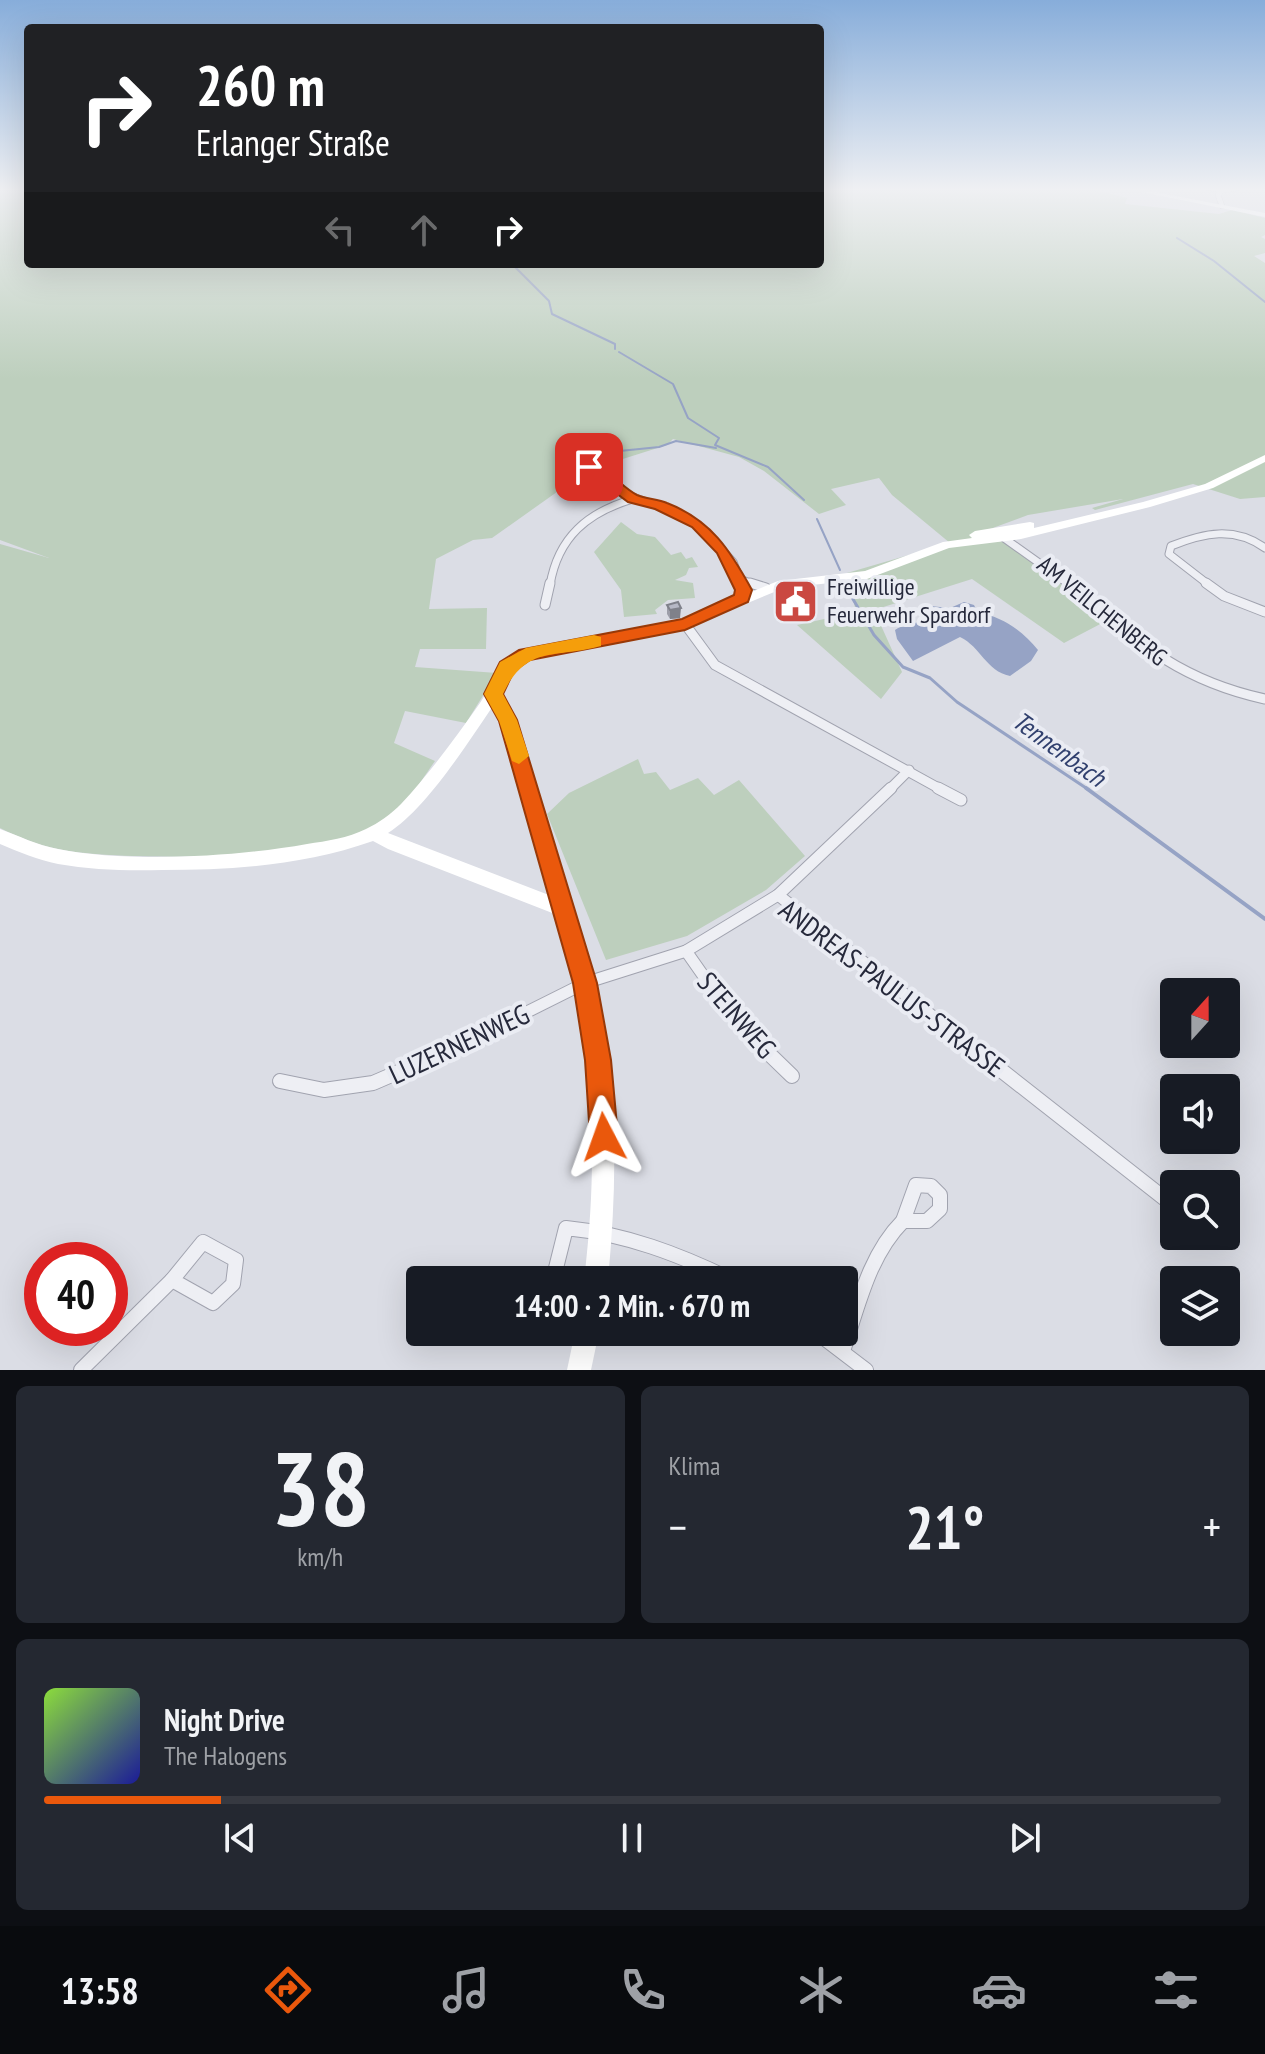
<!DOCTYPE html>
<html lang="de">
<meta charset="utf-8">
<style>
:root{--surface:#171b24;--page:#242831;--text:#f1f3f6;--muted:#9ea1a6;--line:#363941;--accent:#ea580c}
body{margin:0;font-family:"PT Sans Narrow",sans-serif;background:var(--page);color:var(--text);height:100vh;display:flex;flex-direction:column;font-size:30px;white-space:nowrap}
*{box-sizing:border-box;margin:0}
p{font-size:26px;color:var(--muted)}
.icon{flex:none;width:44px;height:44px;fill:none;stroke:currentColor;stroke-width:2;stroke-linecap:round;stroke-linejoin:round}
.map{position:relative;height:1370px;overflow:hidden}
.panel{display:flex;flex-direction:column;gap:16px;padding:16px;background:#0d0f14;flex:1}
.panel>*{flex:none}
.top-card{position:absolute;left:24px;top:24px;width:800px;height:244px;border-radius:8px;box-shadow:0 8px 32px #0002;background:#202124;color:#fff;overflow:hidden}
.needle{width:52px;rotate:21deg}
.fabs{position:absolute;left:1160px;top:978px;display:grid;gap:16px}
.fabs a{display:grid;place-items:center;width:80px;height:80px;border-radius:8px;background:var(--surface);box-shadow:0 8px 32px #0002;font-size:40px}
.speed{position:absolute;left:24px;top:1242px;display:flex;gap:16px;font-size:40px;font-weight:700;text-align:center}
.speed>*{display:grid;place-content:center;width:104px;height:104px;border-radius:50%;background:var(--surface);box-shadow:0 8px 32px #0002;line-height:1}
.speed .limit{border:12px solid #d22;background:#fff;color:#111}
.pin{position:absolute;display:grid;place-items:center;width:68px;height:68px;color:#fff;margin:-34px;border-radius:16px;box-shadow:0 4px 12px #0006}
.me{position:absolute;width:88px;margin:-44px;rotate:356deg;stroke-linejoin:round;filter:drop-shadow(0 0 6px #0008)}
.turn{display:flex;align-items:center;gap:28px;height:168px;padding:0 40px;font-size:36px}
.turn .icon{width:104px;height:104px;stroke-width:2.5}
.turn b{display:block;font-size:56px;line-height:68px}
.lanes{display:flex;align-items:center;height:76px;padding:0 40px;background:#0003;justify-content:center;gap:40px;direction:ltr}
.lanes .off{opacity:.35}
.big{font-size:60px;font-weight:700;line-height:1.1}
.panel .card{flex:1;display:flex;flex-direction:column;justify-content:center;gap:12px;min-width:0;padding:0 28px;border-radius:12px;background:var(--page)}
.panel .dial{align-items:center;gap:0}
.dial b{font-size:104px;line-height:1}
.song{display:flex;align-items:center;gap:24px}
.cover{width:96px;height:96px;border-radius:12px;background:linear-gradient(135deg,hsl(90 70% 55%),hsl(240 70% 35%))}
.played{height:8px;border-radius:4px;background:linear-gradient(90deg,var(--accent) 15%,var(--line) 15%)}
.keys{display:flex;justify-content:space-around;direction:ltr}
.heat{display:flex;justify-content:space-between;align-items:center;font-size:44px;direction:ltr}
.panel .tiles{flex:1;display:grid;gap:16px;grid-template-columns:1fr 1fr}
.card:last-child{grid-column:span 2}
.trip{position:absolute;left:406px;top:1266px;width:452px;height:80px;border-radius:8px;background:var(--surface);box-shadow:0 8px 32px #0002;font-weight:700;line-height:80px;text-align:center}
.menu{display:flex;height:128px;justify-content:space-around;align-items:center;background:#090b0e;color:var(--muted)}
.menu .icon{width:56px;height:56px}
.menu .selected{color:var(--accent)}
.menu b{font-size:36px;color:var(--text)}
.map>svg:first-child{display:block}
</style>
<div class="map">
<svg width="1265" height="1370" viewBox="0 0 1265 1370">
<rect width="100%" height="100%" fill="#dbdde5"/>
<g fill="#bdcfbd">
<path d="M0 188H28V264H820V188H1088L1127 198 1125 204 1219 214 1232 210 1265 218V235L1261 237 1265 239V253L1254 256 1265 263V497L1240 499 1193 484 1095 510 1092 508 1123 499 1028 515 990 529 1108 620 1064 643 972 579 874 610 902 672 881 699 797 625 856 612 847 573 950 543 892 495 879 478 831 489 846 505 819 514 764 471 739 457 673 439 667 445 588 470 492 538 473 540 436 559 429 609 487 608 486 649H420L415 667 497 673 466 723 405 711 394 743 435 761C418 785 398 820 371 834 320 860 121 861 63 850 40 846 20 838 0 828V544L49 558 0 540Z"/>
<path d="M621 522 637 534 655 537 671 555 681 552 686 559 692 557 698 567 689 568 686 575 675 580 693 583 695 598 668 600 655 610 657 614 624 617 621 590 594 552Z"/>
<path d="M638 759 644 774 656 772 670 790 698 778 714 795 739 780 805 856 766 890 687 936 606 960 547 814 569 793Z"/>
</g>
<path fill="#96a3c5" d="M964 602 974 605 978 613C1002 616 1023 631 1038 650L1031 661 1010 676C986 671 981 647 960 637L913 661 897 639 895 630C910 620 926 628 930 606L950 608Z"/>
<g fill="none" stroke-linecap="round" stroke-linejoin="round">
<g stroke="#96a3c5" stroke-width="2">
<path d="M1177 238 1214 261 1265 302"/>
<path d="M512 264 549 301 552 314 615 344V349"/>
<path d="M619 352 673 384 688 418 719 438 715 445 768 467 804 500"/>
<path d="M588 461 610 452 659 447 676 441 716 448"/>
<path d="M817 519 840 570"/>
</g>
<path stroke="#96a3c5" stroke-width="3" d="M850 594 874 635 903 667 930 678 957 702 1089 790"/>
<path stroke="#96a3c5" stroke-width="4" d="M1086 788 1265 919"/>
<defs>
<g id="street-far4">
<path d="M1210 188 1222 190"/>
<path d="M1222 206 1218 195 1222 190 1237 188"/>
</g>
<g id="street-far3">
<path d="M589 467 630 496 677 513 704 530 733 562 742 585"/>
<path d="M1004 538 1070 585"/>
<path d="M742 580 756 585"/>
<path d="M550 585C558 537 588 512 633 499"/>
<path d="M1209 585 1169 554 1171 546C1204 533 1234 526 1265 548"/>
</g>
<g id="street-far2">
<path d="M741 583 742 598"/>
<path d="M750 583 766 588"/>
<path d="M1068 583C1134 639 1177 680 1265 699"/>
<path d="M1206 583 1224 596 1265 612"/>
<path d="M545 605 550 583"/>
<path d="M685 624 715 665 942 790"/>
<path d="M889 790 909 770"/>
</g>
<g id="street-far1">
<path d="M938 788 961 800"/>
<path d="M778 895 972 1047"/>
<path d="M686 951 721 1001 762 1047"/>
<path d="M457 1047 585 983 686 951 778 895 891 788"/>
</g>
<g id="street">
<path d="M760 1045 792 1076"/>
<path d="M969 1045 1174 1206"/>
<path d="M280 1081 324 1090 373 1083 461 1045"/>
<path d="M916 1185 931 1186 940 1195V1209L927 1221H903Z"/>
<path d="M203 1242 236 1260 233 1284 213 1303 172 1280Z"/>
<path d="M553 1280 566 1228C626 1234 678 1254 732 1280"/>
<path d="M816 1332 866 1370"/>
<path d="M843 1351C858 1306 869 1255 903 1221"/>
<path d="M81 1370 172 1280"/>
</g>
</defs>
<use href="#street-far4" stroke="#a1a3af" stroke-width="6"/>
<use href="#street-far3" stroke="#a1a3af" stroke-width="9"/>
<use href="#street-far2" stroke="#a1a3af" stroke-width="11"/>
<use href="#street-far1" stroke="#a1a3af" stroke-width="13"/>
<use href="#street" stroke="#a1a3af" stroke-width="16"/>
<use href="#street-far4" stroke="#eeeff4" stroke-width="5"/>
<use href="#street-far3" stroke="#eeeff4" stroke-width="7"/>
<use href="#street-far2" stroke="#eeeff4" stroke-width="9"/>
<use href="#street-far1" stroke="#eeeff4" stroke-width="11"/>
<use href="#street" stroke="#eeeff4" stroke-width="14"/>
<g fill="#fff" fill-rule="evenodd">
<path d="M1122 188H1133L1265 213V217Z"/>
<path d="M1265 455V462L1213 488 1150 507 1021 539 949 548 867 579 784 588 685 629 528 658 515 668 500 694C524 734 535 780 549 825 573 900 596 976 607 1055 618 1130 615 1205 608 1280H584C600 1151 592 1042 560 916L388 849 373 841C305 865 234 870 162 870 128 871 92 870 58 864 38 860 19 852 0 844V829C19 836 37 845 58 849 129 863 235 857 307 844 327 841 348 838 366 829 379 823 391 814 401 804 430 773 456 737 480 703 493 684 499 663 520 651L683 620 778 581 865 571 943 542 972 538 969 535 975 531 1030 522 1034 523V528L1143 502 1205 484ZM493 706 501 721 554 897 388 833C426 809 467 744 493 706Z"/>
<path d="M575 1332H599L591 1370H567Z"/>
</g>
</g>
<g fill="#9d9ea9">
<path d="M783 583 812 598 810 608 789 610 781 592Z"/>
<path d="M667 605 680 618 670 619 667 614Z"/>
</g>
<path fill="#7f818a" d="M681 608 680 618 670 619V610Z"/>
<g fill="#b6b8c5" stroke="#7f818a" stroke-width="2">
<path d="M803 581 812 598 791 601 783 583Z"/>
<path d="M678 602 681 608 670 610 667 605Z"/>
</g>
<linearGradient id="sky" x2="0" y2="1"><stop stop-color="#87adda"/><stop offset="0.5" stop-color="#eff0f3"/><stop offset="1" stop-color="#eff0f3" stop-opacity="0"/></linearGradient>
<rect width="1265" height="379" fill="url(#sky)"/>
<path fill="#ea580c" stroke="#983908" stroke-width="2" d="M585 464C603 462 621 487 637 495 646 499 658 499 667 503 711 520 730 550 752 590L748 602 685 630 530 660 514 671 503 694 517 720 597 983 611 1060 618 1137 614 1146 604 1150 594 1146 590 1137 585 1060 573 983 499 721 484 694 500 662 519 650 682 619 734 595 735 590 717 553 692 527 655 509 628 502 585 470Z"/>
<path fill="#f59e0b" d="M594 635 601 637V646C555 659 527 644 503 694L517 720 529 756 519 764 512 761 499 721 484 694 500 662 526 648Z"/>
<defs>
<symbol id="civic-square" viewBox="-11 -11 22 22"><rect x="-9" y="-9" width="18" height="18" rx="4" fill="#ca4841" stroke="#eaecf3"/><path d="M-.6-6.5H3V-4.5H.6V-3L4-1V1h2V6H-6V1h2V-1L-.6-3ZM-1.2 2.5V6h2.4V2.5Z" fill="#fff"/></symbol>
</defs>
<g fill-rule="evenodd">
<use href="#civic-square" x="770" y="576" width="51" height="51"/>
</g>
<g text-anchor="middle" stroke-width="8" stroke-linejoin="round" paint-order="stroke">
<g font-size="24" fill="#26293b" stroke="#eaecf3" text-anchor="start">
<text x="827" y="595">Freiwillige<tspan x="827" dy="28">Feuerwehr Spardorf</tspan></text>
</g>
<g font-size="24" fill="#26293b" stroke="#eaecf3">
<text transform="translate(1102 611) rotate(39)" y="8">AM VEILCHENBERG</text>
</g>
<g font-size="26" font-style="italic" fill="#31406e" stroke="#eaecf3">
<text transform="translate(1059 749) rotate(36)" y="9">Tennenbach</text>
</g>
<g font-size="28" fill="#26293b" stroke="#eaecf3">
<text transform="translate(892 988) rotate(37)" y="10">ANDREAS-PAULUS-STRASSE</text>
<text transform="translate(737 1015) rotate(49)" y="10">STEINWEG</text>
<text transform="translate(459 1044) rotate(-25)" y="10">LUZERNENWEG</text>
</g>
</g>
</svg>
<div class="fabs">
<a><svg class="needle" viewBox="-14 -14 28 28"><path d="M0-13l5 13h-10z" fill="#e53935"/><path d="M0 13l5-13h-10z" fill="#9ea1a6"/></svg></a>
<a><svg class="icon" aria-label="sound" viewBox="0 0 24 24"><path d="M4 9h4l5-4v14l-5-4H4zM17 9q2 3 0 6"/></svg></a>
<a><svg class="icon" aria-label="search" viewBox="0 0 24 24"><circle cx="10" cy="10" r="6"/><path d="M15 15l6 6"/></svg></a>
<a><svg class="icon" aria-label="layers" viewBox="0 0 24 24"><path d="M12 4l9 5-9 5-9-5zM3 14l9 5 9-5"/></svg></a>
</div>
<div class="speed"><div class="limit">40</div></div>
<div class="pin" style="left:589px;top:467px;background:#d93025"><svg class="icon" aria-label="arrive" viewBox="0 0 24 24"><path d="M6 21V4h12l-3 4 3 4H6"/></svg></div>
<svg class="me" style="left:604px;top:1137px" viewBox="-20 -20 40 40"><path d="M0-17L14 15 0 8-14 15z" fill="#ea580c" stroke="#fff" stroke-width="4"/></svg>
<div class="trip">14:00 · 2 Min. · 670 m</div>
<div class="top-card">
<div class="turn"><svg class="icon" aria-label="right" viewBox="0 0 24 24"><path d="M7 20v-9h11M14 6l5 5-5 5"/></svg><div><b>260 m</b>Erlanger Straße</div></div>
<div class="lanes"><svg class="icon off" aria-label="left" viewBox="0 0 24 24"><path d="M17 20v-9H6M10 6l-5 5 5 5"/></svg><svg class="icon off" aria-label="ahead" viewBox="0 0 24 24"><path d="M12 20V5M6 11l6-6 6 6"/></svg><svg class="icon" aria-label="right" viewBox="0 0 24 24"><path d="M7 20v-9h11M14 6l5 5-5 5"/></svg></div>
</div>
</div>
<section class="panel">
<div class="tiles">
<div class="card dial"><b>38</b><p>km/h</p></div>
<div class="card"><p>Klima</p>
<div class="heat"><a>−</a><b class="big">21°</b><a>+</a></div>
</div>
<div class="card">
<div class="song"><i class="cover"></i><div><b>Night Drive</b><p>The Halogens</p></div></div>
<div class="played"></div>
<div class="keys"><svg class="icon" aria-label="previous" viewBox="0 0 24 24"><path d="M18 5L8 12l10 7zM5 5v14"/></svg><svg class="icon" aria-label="pause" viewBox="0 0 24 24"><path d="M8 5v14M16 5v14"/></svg><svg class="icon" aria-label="next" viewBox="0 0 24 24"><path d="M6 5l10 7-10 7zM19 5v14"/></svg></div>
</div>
</div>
</section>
<nav class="menu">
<b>13:58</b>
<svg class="icon selected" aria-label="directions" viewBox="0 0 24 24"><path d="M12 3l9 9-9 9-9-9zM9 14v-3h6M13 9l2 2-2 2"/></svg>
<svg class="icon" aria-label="music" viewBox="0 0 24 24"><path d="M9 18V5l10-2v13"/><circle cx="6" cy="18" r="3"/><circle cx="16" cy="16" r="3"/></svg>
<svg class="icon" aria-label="phone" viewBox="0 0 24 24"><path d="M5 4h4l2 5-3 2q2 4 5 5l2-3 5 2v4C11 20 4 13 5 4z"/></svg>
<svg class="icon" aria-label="climate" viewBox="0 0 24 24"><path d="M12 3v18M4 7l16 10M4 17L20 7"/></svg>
<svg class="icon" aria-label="car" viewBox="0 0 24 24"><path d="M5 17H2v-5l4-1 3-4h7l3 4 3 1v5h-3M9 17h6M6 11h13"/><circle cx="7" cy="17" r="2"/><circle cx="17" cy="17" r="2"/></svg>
<svg class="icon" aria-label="filters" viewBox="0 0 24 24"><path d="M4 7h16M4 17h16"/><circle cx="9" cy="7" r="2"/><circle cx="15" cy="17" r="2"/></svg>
</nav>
